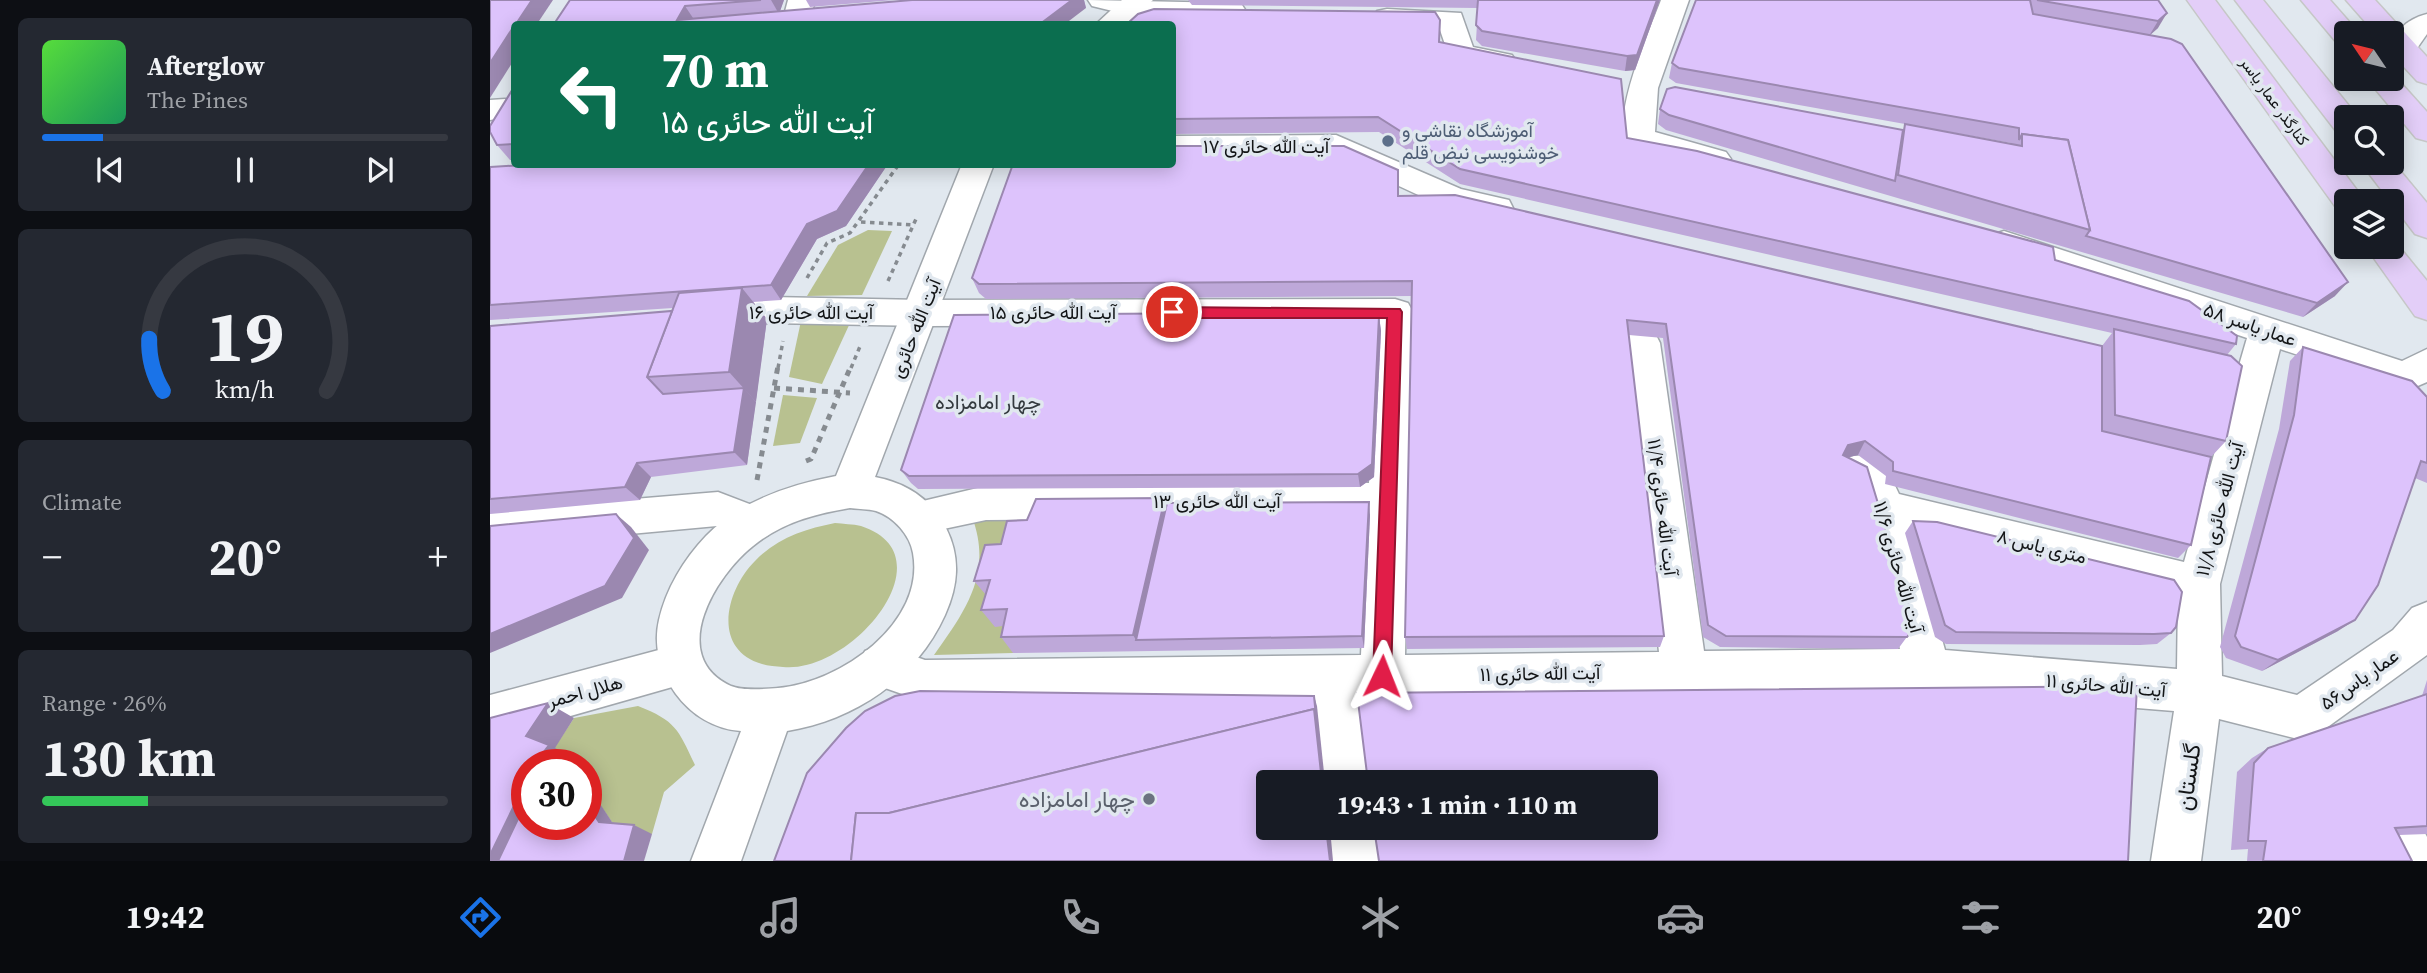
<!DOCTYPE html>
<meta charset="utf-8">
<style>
:root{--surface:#171b24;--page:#242831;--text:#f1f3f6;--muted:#9ea1a6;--line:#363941;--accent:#1a73e8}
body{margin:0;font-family:"Source Serif 4",Vazirmatn,serif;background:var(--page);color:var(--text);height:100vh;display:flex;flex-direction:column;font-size:26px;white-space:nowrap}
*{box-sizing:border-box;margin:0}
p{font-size:23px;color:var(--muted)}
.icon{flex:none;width:38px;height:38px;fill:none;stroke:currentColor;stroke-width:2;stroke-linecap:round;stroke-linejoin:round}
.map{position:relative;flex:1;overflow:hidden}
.details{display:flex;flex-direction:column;gap:18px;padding:18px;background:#0d0f14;width:490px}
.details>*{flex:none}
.hud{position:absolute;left:21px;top:21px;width:665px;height:147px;border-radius:7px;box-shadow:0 4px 18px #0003;background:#0b6e4f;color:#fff;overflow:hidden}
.needle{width:46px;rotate:305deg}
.tools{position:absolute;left:1844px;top:21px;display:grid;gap:14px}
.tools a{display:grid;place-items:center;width:70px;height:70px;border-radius:7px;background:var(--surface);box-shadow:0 4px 18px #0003;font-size:35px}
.speed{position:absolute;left:21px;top:749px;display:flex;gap:14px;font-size:35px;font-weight:700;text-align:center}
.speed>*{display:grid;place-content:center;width:91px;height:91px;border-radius:50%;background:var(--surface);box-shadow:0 4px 18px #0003;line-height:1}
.speed .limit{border:10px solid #d22;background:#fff;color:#111}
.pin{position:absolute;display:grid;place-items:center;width:60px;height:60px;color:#fff;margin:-30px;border:4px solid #fff;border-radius:50%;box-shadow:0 2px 7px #0007}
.me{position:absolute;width:77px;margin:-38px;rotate:2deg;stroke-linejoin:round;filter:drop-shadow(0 0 5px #0008)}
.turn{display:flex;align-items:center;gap:24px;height:147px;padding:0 35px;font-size:32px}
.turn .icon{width:91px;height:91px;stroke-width:2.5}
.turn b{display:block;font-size:49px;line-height:60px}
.big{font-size:52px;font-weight:700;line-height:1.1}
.details .widget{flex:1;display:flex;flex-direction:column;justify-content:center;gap:10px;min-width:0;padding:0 24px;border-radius:10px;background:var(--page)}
.details .dial{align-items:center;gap:0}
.dial svg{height:182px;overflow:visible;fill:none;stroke:var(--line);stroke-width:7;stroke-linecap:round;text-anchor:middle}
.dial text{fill:var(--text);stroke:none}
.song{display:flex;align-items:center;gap:21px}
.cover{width:84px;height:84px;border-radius:10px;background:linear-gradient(135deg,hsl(110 70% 55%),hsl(150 70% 35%))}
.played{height:7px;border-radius:4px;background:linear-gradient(90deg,var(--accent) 15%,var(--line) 15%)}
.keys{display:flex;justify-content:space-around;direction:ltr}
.heat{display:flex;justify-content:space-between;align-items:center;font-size:38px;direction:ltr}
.charge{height:10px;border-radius:5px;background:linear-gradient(90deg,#34c759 26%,var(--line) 0)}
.trip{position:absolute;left:766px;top:770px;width:402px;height:70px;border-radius:7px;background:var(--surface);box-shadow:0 4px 18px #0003;font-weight:700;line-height:70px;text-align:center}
.dock{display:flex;height:112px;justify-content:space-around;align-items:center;background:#090b0e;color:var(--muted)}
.dock .icon{width:49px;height:49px}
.dock .active{color:var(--accent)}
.dock b{font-size:32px;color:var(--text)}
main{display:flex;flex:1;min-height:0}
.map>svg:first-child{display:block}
</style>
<main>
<section class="details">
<div class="widget">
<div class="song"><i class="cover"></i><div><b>Afterglow</b><p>The Pines</p></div></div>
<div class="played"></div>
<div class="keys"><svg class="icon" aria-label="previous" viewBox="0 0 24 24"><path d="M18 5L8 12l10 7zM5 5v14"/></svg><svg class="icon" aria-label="pause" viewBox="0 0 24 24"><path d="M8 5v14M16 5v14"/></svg><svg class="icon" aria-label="next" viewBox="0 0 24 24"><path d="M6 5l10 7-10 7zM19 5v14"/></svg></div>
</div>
<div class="widget dial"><svg viewBox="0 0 100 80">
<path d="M14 69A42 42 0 1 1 86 69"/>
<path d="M14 69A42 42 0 0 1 8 46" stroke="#1a73e8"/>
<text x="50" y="56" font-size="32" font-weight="700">19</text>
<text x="50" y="72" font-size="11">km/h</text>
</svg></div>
<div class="widget"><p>Climate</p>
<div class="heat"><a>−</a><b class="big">20°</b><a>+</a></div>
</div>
<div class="widget"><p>Range · 26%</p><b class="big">130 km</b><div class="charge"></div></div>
</section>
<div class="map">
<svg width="1937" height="861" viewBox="0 0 1937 861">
<rect width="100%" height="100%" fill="#e1e8ef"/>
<g fill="#b8c190">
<path d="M378 230 402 231 372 295 317 296 348 245Z"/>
<path d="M311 321 360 323 332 384 299 377Z"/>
<path d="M293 395 327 398 310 443 283 446Z"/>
<path d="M482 517H556L523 653 444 655C476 610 503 573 482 517Z"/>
<path d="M345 523C353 524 363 524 371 526 461 555 362 674 293 667 286 666 278 666 272 664 221 649 236 590 265 561 287 538 315 529 345 523Z"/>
<path d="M148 706C186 721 188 729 205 765L174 792 162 834 128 831 96 784V765H81L63 750 84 718Z"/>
</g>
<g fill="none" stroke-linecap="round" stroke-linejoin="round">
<defs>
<g id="minor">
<path d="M298 0H326L317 24H297L293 19Z"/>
<path d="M598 0 742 3 752 5 756 11 752 17 742 19 639 15 602 6Z"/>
<path d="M1171 0H1199L1168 88 1165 132 1236 152 1241 159 1236 166 1225 169 1214 166 1138 145C1120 117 1160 30 1171 0Z"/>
<path d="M897 9 971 13 983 47 1022 55 1026 61 1022 67 1012 70 960 59 949 27 887 23 883 17 887 11Z"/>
<path d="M15 99 24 102V116L0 120V100Z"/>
<path d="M846 135 971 189 1019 200 1023 208 1019 216 1007 219 952 206 842 155 682 156V136Z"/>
<path d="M1514 231 1912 361 1937 349V382L1916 391 1790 349 1730 584 1732 676 1807 695 1903 630 1922 608 1937 602V655L1828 734 1812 740 1729 719 1711 861H1661L1684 711 1438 691 870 697 881 782H833L825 698 435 702 375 681 369 666 375 651 391 645 435 660 871 655 877 517 496 520 430 534 416 529 410 517 416 505 496 486 879 483 887 325 432 326 281 323 218 327 205 323 200 314 205 305 218 301 281 297 432 300 905 299 918 303 923 312 915 655 1169 652 1134 343 1139 333 1152 329 1165 333 1170 343 1214 651 1410 649 1375 508C1369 493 1357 484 1350 470L1356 458C1386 448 1398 469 1409 494L1694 562 1740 397 1683 382 1678 372 1683 362 1696 358 1748 369 1757 338 1502 251 1497 243 1502 235ZM1422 532 1688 598 1687 669 1455 650Z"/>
<path d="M228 492 278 511 284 523 278 535 264 541 227 526 0 547V511Z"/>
<path d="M191 644 207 650 213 665 207 680 0 739V695Z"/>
<path d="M1886 764 1903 771 1937 837V861H1897L1862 788 1869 771Z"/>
<path d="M838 828H886L891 861H841Z"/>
</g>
<g id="secondary">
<path d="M632 0H663L636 24H606Z"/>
<path d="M1937 14V34L1923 54 1913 57 1903 54C1900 33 1917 19 1937 14Z"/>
<path d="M472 164H504L385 477C417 483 442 500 456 528 471 558 468 586 455 615 426 679 365 720 297 731L251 861H201L251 731C198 728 157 671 169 620 176 589 194 559 216 536 250 501 299 485 346 476ZM360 508C368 509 378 509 386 511 404 517 420 535 423 553 436 623 350 683 288 688 275 689 253 691 241 686 176 656 226 575 263 546 291 523 324 514 360 508Z"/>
</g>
<g id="primary">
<path d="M1697 0H1725L1875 201H1857V211L1847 209Z"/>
<path d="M1745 0H1773L1868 117H1857V134L1846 131Z"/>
<path d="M1811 0H1840L1869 33H1857V45L1847 43Z"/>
<path d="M1856 0H1885L1937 57V84L1927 81 1902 54V33H1885Z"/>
<path d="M1902 73 1937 112V141L1926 138 1877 79H1902Z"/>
<path d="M1902 161 1937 203V238L1925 234 1871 163H1902Z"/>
<path d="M1902 238 1937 281V320L1925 316 1876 247H1902Z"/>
</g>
</defs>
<use href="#minor" stroke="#a1a7ad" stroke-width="3"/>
<use href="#secondary" stroke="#a1a7ad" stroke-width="3"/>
<use href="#primary" stroke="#c6c7c7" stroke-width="3"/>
<g stroke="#868b90" stroke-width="3.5" stroke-dasharray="4.5 4.5" stroke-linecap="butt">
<path d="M371 222 425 225"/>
<path d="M317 278 337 243 360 233 409 164"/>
<path d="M398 281 426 219"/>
<path d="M288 368 293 341"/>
<path d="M361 368 371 344"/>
</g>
<g stroke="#868b90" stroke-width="5" stroke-dasharray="6 6" stroke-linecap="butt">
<path d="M284 388 360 393"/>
<path d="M316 461 321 459 361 366"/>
<path d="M267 480 288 366"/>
</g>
<use href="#minor" fill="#fff" fill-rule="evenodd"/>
<use href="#secondary" fill="#fff" fill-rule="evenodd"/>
<use href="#primary" fill="#e3cef8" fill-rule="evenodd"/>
</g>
<g fill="#bea8d9">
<path d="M80 0H294L290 11 422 0H594L596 8 64 24Z"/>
<path d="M316 0H404L320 7Z"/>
<path d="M698 0H1170L1145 70 1135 71 992 46 986 40 988 8 702 5Z"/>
<path d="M1206 0H1668V28L1660 35 1845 296 1813 317 1176 130 1168 124 1170 109 1413 130 1415 124 1521 144V143L1186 83 1179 78 1182 63Z"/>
<path d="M682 24 950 35V43L1137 138 1565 260 1746 344 1737 355 1736 441 1721 457 1701 545 1688 558 1395 484 1396 476 1368 455 1357 457 1425 626 1408 649 1230 647 1213 637 1173 338 1139 335 1174 636 1170 647 917 649 915 637 922 296 496 299 489 293 482 278 909 196 1612 346 1622 333 970 184 889 132 682 134Z"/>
<path d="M24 87V160H20L7 145Z"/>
<path d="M51 164H398L356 226 327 239 291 300 263 302 277 319 257 465 161 477 150 500 0 514V326L182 311 183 308 0 320V167Z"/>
<path d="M889 316 891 331 884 477 870 487 428 489 421 483 411 470Z"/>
<path d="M1813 347 1937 397V483L1925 478 1848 631 1772 671 1736 658 1730 647 1789 429 1800 361Z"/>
<path d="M675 498 677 503 880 515 874 648 523 653 511 637 513 626 505 627 491 610 496 595 484 581 511 544 537 520Z"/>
<path d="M1423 521 1681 633 1667 644 1650 645 1456 644 1445 637 1415 533Z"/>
<path d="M1937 680V834L1909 835 1922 861H1757L1758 849 1741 850 1747 772 1762 758 1778 748 1932 696Z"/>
</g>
<g fill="#9b88b0">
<path d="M42 0H63L47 24H26Z"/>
<path d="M281 0H294L289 14Z"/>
<path d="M582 0H594L596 8 575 24H550Z"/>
<path d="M1167 0H1170L1145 70 1135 71 1137 56Z"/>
<path d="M195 6 205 21 187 20Z"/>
<path d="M1677 13 1668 28 1659 36 1668 21Z"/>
<path d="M24 26V60L0 98V63Z"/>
<path d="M379 164H398L356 226 327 239 291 300 281 285 317 224Z"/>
<path d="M1858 282 1845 296 1813 317 1827 303Z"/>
<path d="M252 288 277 319 266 402 239 372Z"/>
<path d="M889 316 891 331 884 477 870 487 868 474Z"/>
<path d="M254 388 266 402 257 465 244 452Z"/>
<path d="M1375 441 1368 455 1352 459 1358 445Z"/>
<path d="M147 463 161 477 150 500 135 487Z"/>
<path d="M675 498 682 516 646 640 643 635Z"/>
<path d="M879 502 880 515 874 648 872 636Z"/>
<path d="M126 514 141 527 159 550 132 598 0 653V634Z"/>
<path d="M1865 620 1848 631 1772 671 1788 660Z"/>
<path d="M824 696 827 706 835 782 421 828Z"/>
<path d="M58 703 84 718 65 748 86 759 81 765H44L36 736Z"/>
<path d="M37 779V824L33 861H0V855Z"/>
<path d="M96 784H97L128 831 109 822 96 803Z"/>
<path d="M144 825 162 834 154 861H134Z"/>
<path d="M836 828H840L843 861H840Z"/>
</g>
<g fill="#ddc3fc" stroke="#9b88b0" stroke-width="2">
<path d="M0 0H42L26 24H24V26L0 63Z"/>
<path d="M80 0H271L195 6 187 20 422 0H582L550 24H64Z"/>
<path d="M988 0H1167L1147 55 1137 56 992 31 986 25Z"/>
<path d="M1206 0H1540L1543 14 1681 39 1692 44 1858 282 1827 303 1596 236 1600 230 1578 140 1532 134 1529 140V128L1189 68 1182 63Z"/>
<path d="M1547 0H1668L1677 13 1668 21Z"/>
<path d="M664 9 945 12 950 20 949 42 1131 79 1137 138 1207 151 1563 247 1565 260 1699 301 1747 336 1746 344 970 169 888 117 682 119V24H637L648 14Z"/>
<path d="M24 87V144L7 145 0 132V126Z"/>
<path d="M1185 87 1413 130 1405 181 1179 115 1170 109 1177 89Z"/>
<path d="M1415 124 1532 146V134L1578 140 1600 230 1408 175Z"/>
<path d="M682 146H854L908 170V196L965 195 1612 346V431L1721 457 1701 545 1403 471V462L1375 441 1358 445 1353 455 1377 467 1425 626 1417 637 1236 636 1218 625 1176 324 1137 320 1174 636 915 637 922 281 489 284 482 278 523 164H682Z"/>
<path d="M51 164H379L347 211 317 224 281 285 0 305V167Z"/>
<path d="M252 288 239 372 157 377 189 293Z"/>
<path d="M182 311 157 377 173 394 254 388 244 452 147 463 135 487 0 499V326Z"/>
<path d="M881 312 889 316 882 464 868 474 419 476 411 470 464 315Z"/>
<path d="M1624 329 1741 356 1752 366 1736 441 1625 415Z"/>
<path d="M1813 347 1922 381 1937 397V463L1931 461 1888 585 1865 620 1788 660 1751 647 1745 636 1804 415Z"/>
<path d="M675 498 643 635 511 637 517 609 491 610 500 580 484 581 495 545 511 544 517 521 537 520 546 499Z"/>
<path d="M879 502 872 636 646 640 677 503Z"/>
<path d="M126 514 144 538 115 586 0 634V526Z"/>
<path d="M1423 521 1447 522 1684 580 1692 592 1686 627 1681 633 1664 634 1466 632 1455 625Z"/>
<path d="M1647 686 1638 861H889L884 828H1157V782H878L867 693Z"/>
<path d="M430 691 824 696 826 717 824 709 399 813H366L361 861H284L317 773 356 728 375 711 405 696Z"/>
<path d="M1937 694V826L1905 828 1922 861H1773L1776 841H1758L1764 763 1778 748Z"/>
<path d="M58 703 36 736 59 745 44 765H37V779L0 855V718Z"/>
<path d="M824 709 832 782H779V828H836L840 861H361L366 813H399Z"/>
<path d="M37 800V824H96V803L109 822 144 825 134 861H8Z"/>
</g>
<path fill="#e11d48" stroke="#92132f" stroke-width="2" d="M682 307 910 309 912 312 901 676 899 682 892 685 886 682 883 676 897 318H682L675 312Z"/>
<circle fill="#5c6f8a" stroke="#e1e8ef" stroke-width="2.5" cx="898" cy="141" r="7"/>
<circle fill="#6b7280" stroke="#e1e8ef" stroke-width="2.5" cx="659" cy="799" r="7"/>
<g text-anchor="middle" stroke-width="7" stroke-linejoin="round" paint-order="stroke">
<g font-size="16" fill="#131517" stroke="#e1e8ef">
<text transform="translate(1785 101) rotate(54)" y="6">کنارگذر عمار یاسر</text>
</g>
<g font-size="19" fill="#4e5e75" stroke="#e1e8ef" text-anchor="start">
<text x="912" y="137">آموزشگاه نقاشی و<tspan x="912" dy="22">خوشنویسی نبض قلم</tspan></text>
</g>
<g font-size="19" fill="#131517" stroke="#e1e8ef">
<text x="776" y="153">آیت الله حائری ۱۷</text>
<text x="321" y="319">آیت الله حائری ۱۶</text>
<text x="563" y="319">آیت الله حائری ۱۵</text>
<text transform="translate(1760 324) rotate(19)" y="7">عمار یاسر ۵۸</text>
<text transform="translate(425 328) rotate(-68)" y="7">آیت الله حائری</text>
<text x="727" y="508">آیت الله حائری ۱۳</text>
<text transform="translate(1173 507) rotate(83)" y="7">آیت الله حائری ۱۱/۴</text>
<text transform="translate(1729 509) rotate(-75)" y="7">آیت الله حائری ۱۱/۸</text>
<text transform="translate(1552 546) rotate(14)" y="7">۸ متری یاس</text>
<text transform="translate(1409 567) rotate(74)" y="7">آیت الله حائری ۱۱/۶</text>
<text transform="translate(1050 673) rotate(-1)" y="7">آیت الله حائری ۱۱</text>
<text transform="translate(1869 679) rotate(-35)" y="7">عمار یاس۵۶</text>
<text transform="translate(1616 685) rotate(5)" y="7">آیت الله حائری ۱۱</text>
<text transform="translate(95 691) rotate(-15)" y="7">هلال احمر</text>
</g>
<g font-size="21" fill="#343a3f" stroke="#e1e8ef">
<text x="498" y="409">چهار امامزاده</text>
</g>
<g font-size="23" fill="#131517" stroke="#e1e8ef">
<text transform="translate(1698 777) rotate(-82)" y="8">گلستان</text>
</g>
<g font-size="23" fill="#5b616d" stroke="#e1e8ef" text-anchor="end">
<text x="645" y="807">چهار امامزاده</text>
</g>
</g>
</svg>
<div class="tools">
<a><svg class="needle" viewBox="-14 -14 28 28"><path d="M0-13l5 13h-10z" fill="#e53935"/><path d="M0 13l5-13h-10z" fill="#9ea1a6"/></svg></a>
<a><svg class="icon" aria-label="search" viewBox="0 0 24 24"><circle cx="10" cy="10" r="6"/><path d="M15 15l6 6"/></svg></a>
<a><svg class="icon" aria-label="layers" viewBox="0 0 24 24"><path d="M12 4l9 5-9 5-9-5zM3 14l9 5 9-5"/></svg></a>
</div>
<div class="speed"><div class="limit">30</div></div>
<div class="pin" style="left:682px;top:312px;background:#d93025"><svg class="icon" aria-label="arrive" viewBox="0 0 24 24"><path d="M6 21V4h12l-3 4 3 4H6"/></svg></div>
<svg class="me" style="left:892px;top:676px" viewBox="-20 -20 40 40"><path d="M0-17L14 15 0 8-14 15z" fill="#e11d48" stroke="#fff" stroke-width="4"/></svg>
<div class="trip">19:43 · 1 min · 110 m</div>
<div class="hud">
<div class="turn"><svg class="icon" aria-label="left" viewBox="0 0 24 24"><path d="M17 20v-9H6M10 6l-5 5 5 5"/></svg><div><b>70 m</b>آیت الله حائری ۱۵</div></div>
</div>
</div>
</main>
<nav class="dock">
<b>19:42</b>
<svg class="icon active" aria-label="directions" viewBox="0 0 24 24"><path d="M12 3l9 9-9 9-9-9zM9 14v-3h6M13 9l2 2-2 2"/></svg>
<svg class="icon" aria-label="music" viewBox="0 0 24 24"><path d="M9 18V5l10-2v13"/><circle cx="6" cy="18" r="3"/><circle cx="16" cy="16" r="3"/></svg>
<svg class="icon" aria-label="phone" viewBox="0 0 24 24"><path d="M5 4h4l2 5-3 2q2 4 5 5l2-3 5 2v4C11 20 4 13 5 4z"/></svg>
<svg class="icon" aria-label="climate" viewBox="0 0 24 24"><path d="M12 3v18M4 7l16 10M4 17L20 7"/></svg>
<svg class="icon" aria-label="car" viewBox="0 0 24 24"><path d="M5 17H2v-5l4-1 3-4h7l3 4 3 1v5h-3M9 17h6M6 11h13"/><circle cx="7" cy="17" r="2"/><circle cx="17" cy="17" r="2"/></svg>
<svg class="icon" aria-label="filters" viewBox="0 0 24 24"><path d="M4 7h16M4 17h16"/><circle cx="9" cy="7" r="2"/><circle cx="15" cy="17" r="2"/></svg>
<b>20°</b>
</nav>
